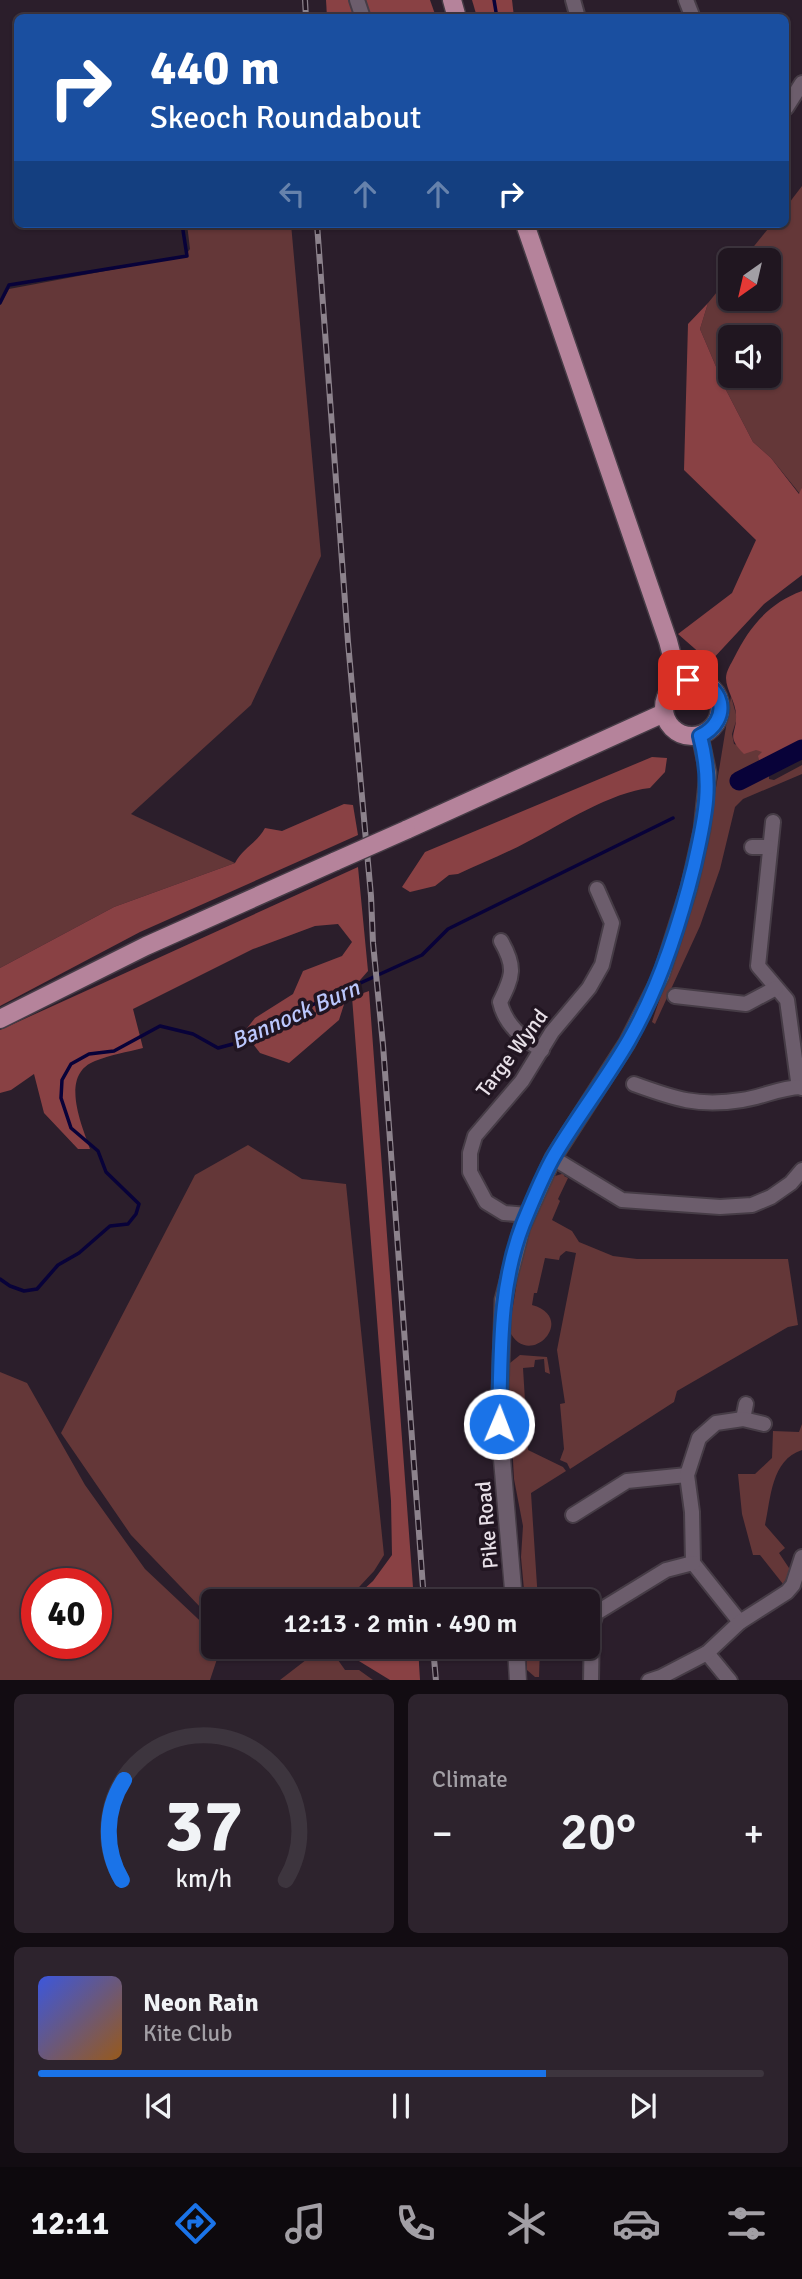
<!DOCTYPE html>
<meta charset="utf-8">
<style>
:root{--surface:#201620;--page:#2d232d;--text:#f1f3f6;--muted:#a29fa5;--line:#3d353e;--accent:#1a73e8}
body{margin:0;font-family:Signika,sans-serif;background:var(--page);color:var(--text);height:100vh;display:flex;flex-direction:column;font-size:26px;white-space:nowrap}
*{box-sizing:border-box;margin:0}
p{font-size:23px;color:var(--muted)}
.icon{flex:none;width:38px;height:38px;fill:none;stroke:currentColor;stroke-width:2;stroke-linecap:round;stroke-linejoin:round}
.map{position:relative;height:1680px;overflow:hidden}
.sheet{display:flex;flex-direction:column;gap:14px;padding:14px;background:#120c12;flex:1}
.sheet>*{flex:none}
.hud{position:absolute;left:14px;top:14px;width:775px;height:214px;border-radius:10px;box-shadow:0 2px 5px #0004,0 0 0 2px var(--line);background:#1a4fa0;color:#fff;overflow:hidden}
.needle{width:46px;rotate:214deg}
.tools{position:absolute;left:718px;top:248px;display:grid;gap:14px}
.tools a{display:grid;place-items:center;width:63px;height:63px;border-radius:10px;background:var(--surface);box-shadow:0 2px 5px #0004,0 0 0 2px var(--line);font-size:35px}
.speed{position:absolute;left:21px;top:1568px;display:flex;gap:14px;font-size:35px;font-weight:700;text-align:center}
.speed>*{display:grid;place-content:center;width:91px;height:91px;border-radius:50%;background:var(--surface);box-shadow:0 2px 5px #0004,0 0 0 2px var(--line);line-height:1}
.speed .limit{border:10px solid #d22;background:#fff;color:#111}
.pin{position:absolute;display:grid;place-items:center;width:60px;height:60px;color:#fff;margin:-30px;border-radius:14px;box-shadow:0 4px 10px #0006}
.me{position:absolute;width:77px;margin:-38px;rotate:1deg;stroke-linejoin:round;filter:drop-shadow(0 0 5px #0008)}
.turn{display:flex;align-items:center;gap:24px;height:147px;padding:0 21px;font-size:32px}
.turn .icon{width:91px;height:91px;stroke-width:2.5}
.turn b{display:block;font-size:49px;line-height:60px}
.lanes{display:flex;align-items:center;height:66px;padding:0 21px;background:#0003;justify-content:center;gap:35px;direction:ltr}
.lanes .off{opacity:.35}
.big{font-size:52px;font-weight:600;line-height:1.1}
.sheet .widget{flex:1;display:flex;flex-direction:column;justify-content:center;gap:10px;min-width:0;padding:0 24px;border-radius:10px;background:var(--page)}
.sheet .dial{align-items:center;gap:0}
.dial svg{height:182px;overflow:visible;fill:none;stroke:var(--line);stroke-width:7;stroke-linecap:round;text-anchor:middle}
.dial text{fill:var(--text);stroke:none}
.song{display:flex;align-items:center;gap:21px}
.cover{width:84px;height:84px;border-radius:10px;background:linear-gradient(135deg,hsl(230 70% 55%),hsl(30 70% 35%))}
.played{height:7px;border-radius:4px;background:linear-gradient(90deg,var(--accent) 70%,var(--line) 70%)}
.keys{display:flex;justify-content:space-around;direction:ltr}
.heat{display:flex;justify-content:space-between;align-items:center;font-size:38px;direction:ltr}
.sheet .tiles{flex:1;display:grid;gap:14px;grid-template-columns:1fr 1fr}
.widget:last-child{grid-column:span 2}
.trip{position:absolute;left:201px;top:1589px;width:399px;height:70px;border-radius:10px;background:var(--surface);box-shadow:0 2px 5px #0004,0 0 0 2px var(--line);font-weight:600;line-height:70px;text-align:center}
.menu{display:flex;height:112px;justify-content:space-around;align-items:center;background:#0d090d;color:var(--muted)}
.menu .icon{width:49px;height:49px}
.menu .current{color:var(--accent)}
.menu b{font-size:32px;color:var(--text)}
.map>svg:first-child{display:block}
</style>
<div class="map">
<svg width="802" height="1681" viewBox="0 0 802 1681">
<rect width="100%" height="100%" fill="#2b1e2b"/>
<g fill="#643738" fill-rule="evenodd">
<path d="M802 186V487L800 494 771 458 753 442 726 390 700 329 708 303 730 276V299H768V261H742L772 224H786V207ZM730 338H768V376H730Z"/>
<path d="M187 224H291L321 556 251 705 131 814 235 863 114 907 0 968V305L9 289 185 256 190 249Z"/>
<path d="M731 696 737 718 732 734 734 744 784 757 802 754V758L769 774V779L774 780 802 765V774L743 799 735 807 720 869 700 926 655 1024 652 1022C663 986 680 953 689 916 708 844 719 770 731 696Z"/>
<path d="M248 1145 302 1179 346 1184 384 1555 374 1571 346 1601H214L213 1617 203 1610 131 1535 61 1433 195 1175Z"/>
<path d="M565 1173 564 1176 568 1178 558 1199 560 1201 552 1220 572 1231 579 1242 613 1256 637 1259H788L798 1325 788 1327 677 1391 674 1402 570 1469 567 1463 560 1460 564 1449 560 1404 565 1403 557 1350 576 1253 566 1251 560 1256 559 1260 545 1258 537 1293H534L532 1305C579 1318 528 1372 509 1330L523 1245 549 1181 555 1176Z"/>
<path d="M520 1355 547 1357 550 1374 545 1372 544 1359 535 1360 534 1367 523 1368 528 1450 563 1467 566 1471 531 1493 538 1601H525L521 1557 523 1526 514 1479 508 1369 510 1363Z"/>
<path d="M0 1372 27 1383 85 1485 145 1569 213 1633 214 1647H221L210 1680H0ZM37 1584H96V1643H37Z"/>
<path d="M802 1424V1450C771 1460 771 1498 765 1525L785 1548 779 1553 791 1571 783 1584 760 1555H753L742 1514 738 1474H755L772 1458 773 1431 799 1432Z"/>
<path d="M526 1647H540L539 1677H535L527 1670Z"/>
<path d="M322 1651 338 1660 345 1670H359L373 1680H280L315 1653Z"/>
</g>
<g fill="#894144">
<path d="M326 0H430L436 17H327Z"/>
<path d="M472 0H512L514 17H477Z"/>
<path d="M708 303 700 329 726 390 753 442 771 458 799 494 802 487V575L764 604 710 662 678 634 732 593 756 540 684 470 688 324Z"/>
<path d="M802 591V754L760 763 758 756 762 752 756 750 744 754C725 735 737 735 736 715 736 702 726 690 726 678 726 671 731 664 734 658 749 627 769 603 802 591Z"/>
<path d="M652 757 667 758 665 772 650 788C611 792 562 824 527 842 505 854 481 863 458 874L449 875 435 886 410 892 402 887 425 852Z"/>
<path d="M344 804 353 805 358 835 140 932 0 1006V968L114 907 235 863C243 848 257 843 265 828L282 831Z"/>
<path d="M358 867 368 971 347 995 339 1020 289 1063 260 1053 244 1032 255 1018 293 994 303 971 342 956 352 942 338 924 315 926 253 949 133 1009 143 1048C127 1052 110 1055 95 1061 59 1075 82 1125 90 1149H78L44 1113 34 1074 11 1090 0 1093V1030Z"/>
<path d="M369 991 414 1601H351L373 1581 392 1555 391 1501 352 997Z"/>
<path d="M336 1647H418L420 1680H390Z"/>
</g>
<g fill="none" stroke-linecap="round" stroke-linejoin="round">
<g stroke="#080239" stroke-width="3.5">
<path d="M494 0 497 18"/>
<path d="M0 303 9 285 187 256 182 224"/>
<path d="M0 1279 10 1286 24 1291 37 1289 58 1265 79 1253 110 1226 128 1224 136 1214 139 1204 106 1172 98 1151 71 1128 61 1098 62 1080 71 1064 89 1054 114 1051 160 1026 193 1034 218 1048 248 1040 290 1015 422 955 448 929 673 818"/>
</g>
<path stroke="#080239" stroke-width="19" d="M739 781 802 749"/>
<defs>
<g id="minor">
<path d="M357 0 363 18"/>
<path d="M573 0 578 18"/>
<path d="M686 0 693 18"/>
<path d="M786 108 802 83"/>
<path d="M773 822 758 966 787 1000 798 1081 802 1088"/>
<path d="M752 847H769"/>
<path d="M501 941C516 967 513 976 500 1002 505 1025 523 1039 542 1050"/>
<path d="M675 996 746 1004 776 988"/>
<path d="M634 1084C675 1099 698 1107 742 1100 763 1097 778 1088 801 1087"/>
<path d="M553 1158 622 1200 720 1207 752 1205 771 1197 791 1183 802 1170"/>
<path d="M527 1215 504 1213 486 1202 470 1172V1153L475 1136 522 1081 552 1032 589 988 602 965 612 923 597 889"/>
<path d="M743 1419 746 1404"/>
<path d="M573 1515 627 1481 687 1475"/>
<path d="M740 1622 693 1563 692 1512 687 1475 699 1438 716 1423 743 1419 764 1424"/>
<path d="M707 1653 730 1681"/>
<path d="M591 1681 592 1626 596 1613 666 1570 693 1563"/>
<path d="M649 1681 661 1677 707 1653 740 1622 787 1592 793 1585 802 1557"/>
</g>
<g id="tertiary">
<path d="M514 1601 499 1424 503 1300 522 1227 553 1158 627 1043 661 976 689 888 702 830 708 773 700 736"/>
<path d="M516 1647 518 1681"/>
</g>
<g id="primary">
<path d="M452 0 457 18"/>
<path d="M525 224 668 641 679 683"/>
<circle cx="692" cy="708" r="28"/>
<path d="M406 830 664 713"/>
<path d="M0 1019 146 946 336 861"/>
</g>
</defs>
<use href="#minor" stroke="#463c46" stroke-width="18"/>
<use href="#tertiary" stroke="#463c46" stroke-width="19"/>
<use href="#primary" stroke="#463c46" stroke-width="21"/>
<use href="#minor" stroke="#6c5d6c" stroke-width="14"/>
<use href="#tertiary" stroke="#6c5d6c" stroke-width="16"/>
<use href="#primary" stroke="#b5839b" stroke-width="18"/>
<defs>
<g id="rail">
<path d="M305 0 306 18"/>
<path d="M317 224 348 642 371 896 373 943 383 1045 424 1601"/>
<path d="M433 1647 436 1681"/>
</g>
</defs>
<use href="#rail" stroke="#8c828c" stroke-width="6"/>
<use href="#rail" stroke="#211521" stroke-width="3.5" stroke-dasharray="10" stroke-linecap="butt"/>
<defs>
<path id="primary-bridge" d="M336 861 406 830"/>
</defs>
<use href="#primary-bridge" stroke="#463c46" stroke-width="21" stroke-linecap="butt"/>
<use href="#primary-bridge" stroke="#b5839b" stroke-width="18"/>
</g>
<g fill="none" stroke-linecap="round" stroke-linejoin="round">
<defs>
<path id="route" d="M499 1424C501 1356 498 1288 523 1224 532 1202 542 1177 554 1156 577 1117 606 1080 629 1040 660 986 679 927 694 866 705 817 713 786 700 736 733 720 724 681 688 680"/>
</defs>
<use href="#route" stroke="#114b97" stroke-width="18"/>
<use href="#route" stroke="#1a73e8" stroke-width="12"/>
</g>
<g text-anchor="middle" stroke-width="7" stroke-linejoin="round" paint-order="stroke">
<g font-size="21" fill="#e8e0e8" stroke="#211521">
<text transform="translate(512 1053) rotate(-53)" y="7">Targe Wynd</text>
<text transform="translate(487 1525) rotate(-95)" y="7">Pike Road</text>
</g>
<g font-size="23" font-style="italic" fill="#bbc7fd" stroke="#211521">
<text transform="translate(295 1014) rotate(-24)" y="8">Bannock Burn</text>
</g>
</g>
</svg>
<div class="tools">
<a><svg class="needle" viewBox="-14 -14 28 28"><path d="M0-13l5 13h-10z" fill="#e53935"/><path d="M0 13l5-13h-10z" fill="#a29fa5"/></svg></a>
<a><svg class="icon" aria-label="sound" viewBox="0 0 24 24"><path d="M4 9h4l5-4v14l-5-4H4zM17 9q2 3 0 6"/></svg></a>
</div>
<div class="speed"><div class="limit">40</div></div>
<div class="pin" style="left:688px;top:680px;background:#d93025"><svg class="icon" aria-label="arrive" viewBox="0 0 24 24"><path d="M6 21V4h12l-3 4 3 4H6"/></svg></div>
<svg class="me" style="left:499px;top:1424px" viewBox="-20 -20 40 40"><circle r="17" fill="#1a73e8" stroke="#fff" stroke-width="3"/><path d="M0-11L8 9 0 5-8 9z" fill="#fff"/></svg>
<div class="trip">12:13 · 2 min · 490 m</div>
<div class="hud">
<div class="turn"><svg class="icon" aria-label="right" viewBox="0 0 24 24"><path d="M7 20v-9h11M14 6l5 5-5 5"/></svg><div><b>440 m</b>Skeoch Roundabout</div></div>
<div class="lanes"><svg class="icon off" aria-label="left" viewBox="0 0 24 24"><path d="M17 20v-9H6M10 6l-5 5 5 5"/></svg><svg class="icon off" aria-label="ahead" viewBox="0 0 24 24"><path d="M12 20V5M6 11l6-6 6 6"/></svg><svg class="icon off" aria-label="ahead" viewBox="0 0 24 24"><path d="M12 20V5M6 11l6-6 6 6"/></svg><svg class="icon" aria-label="right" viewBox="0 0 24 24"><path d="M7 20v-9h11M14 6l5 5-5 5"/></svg></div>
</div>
</div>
<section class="sheet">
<div class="tiles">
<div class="widget dial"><svg viewBox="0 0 100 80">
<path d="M14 69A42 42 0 1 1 86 69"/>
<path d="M14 69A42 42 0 0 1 15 25" stroke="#1a73e8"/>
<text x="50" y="56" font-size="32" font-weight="700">37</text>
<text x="50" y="72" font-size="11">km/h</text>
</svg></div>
<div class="widget"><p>Climate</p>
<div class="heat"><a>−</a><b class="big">20°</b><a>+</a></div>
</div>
<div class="widget">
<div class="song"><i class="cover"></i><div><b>Neon Rain</b><p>Kite Club</p></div></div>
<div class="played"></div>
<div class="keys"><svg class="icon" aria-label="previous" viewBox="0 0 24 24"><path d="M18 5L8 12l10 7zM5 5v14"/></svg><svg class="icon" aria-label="pause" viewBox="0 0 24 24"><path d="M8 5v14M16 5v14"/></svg><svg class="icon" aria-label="next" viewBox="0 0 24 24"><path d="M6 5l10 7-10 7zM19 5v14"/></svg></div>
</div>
</div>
</section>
<nav class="menu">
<b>12:11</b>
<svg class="icon current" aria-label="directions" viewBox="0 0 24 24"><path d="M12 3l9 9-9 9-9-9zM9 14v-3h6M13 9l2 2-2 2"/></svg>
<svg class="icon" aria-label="music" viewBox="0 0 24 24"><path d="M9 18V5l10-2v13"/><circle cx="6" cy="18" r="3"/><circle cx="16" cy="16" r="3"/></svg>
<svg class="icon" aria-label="phone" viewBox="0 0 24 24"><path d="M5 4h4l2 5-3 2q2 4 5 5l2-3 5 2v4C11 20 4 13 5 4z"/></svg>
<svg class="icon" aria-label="climate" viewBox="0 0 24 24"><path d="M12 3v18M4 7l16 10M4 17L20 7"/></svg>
<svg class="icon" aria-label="car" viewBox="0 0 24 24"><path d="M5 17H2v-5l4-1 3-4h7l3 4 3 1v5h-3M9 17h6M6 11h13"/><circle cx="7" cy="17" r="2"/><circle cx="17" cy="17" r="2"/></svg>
<svg class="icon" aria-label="filters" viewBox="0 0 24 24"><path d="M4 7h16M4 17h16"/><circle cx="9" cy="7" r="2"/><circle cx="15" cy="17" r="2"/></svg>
</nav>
